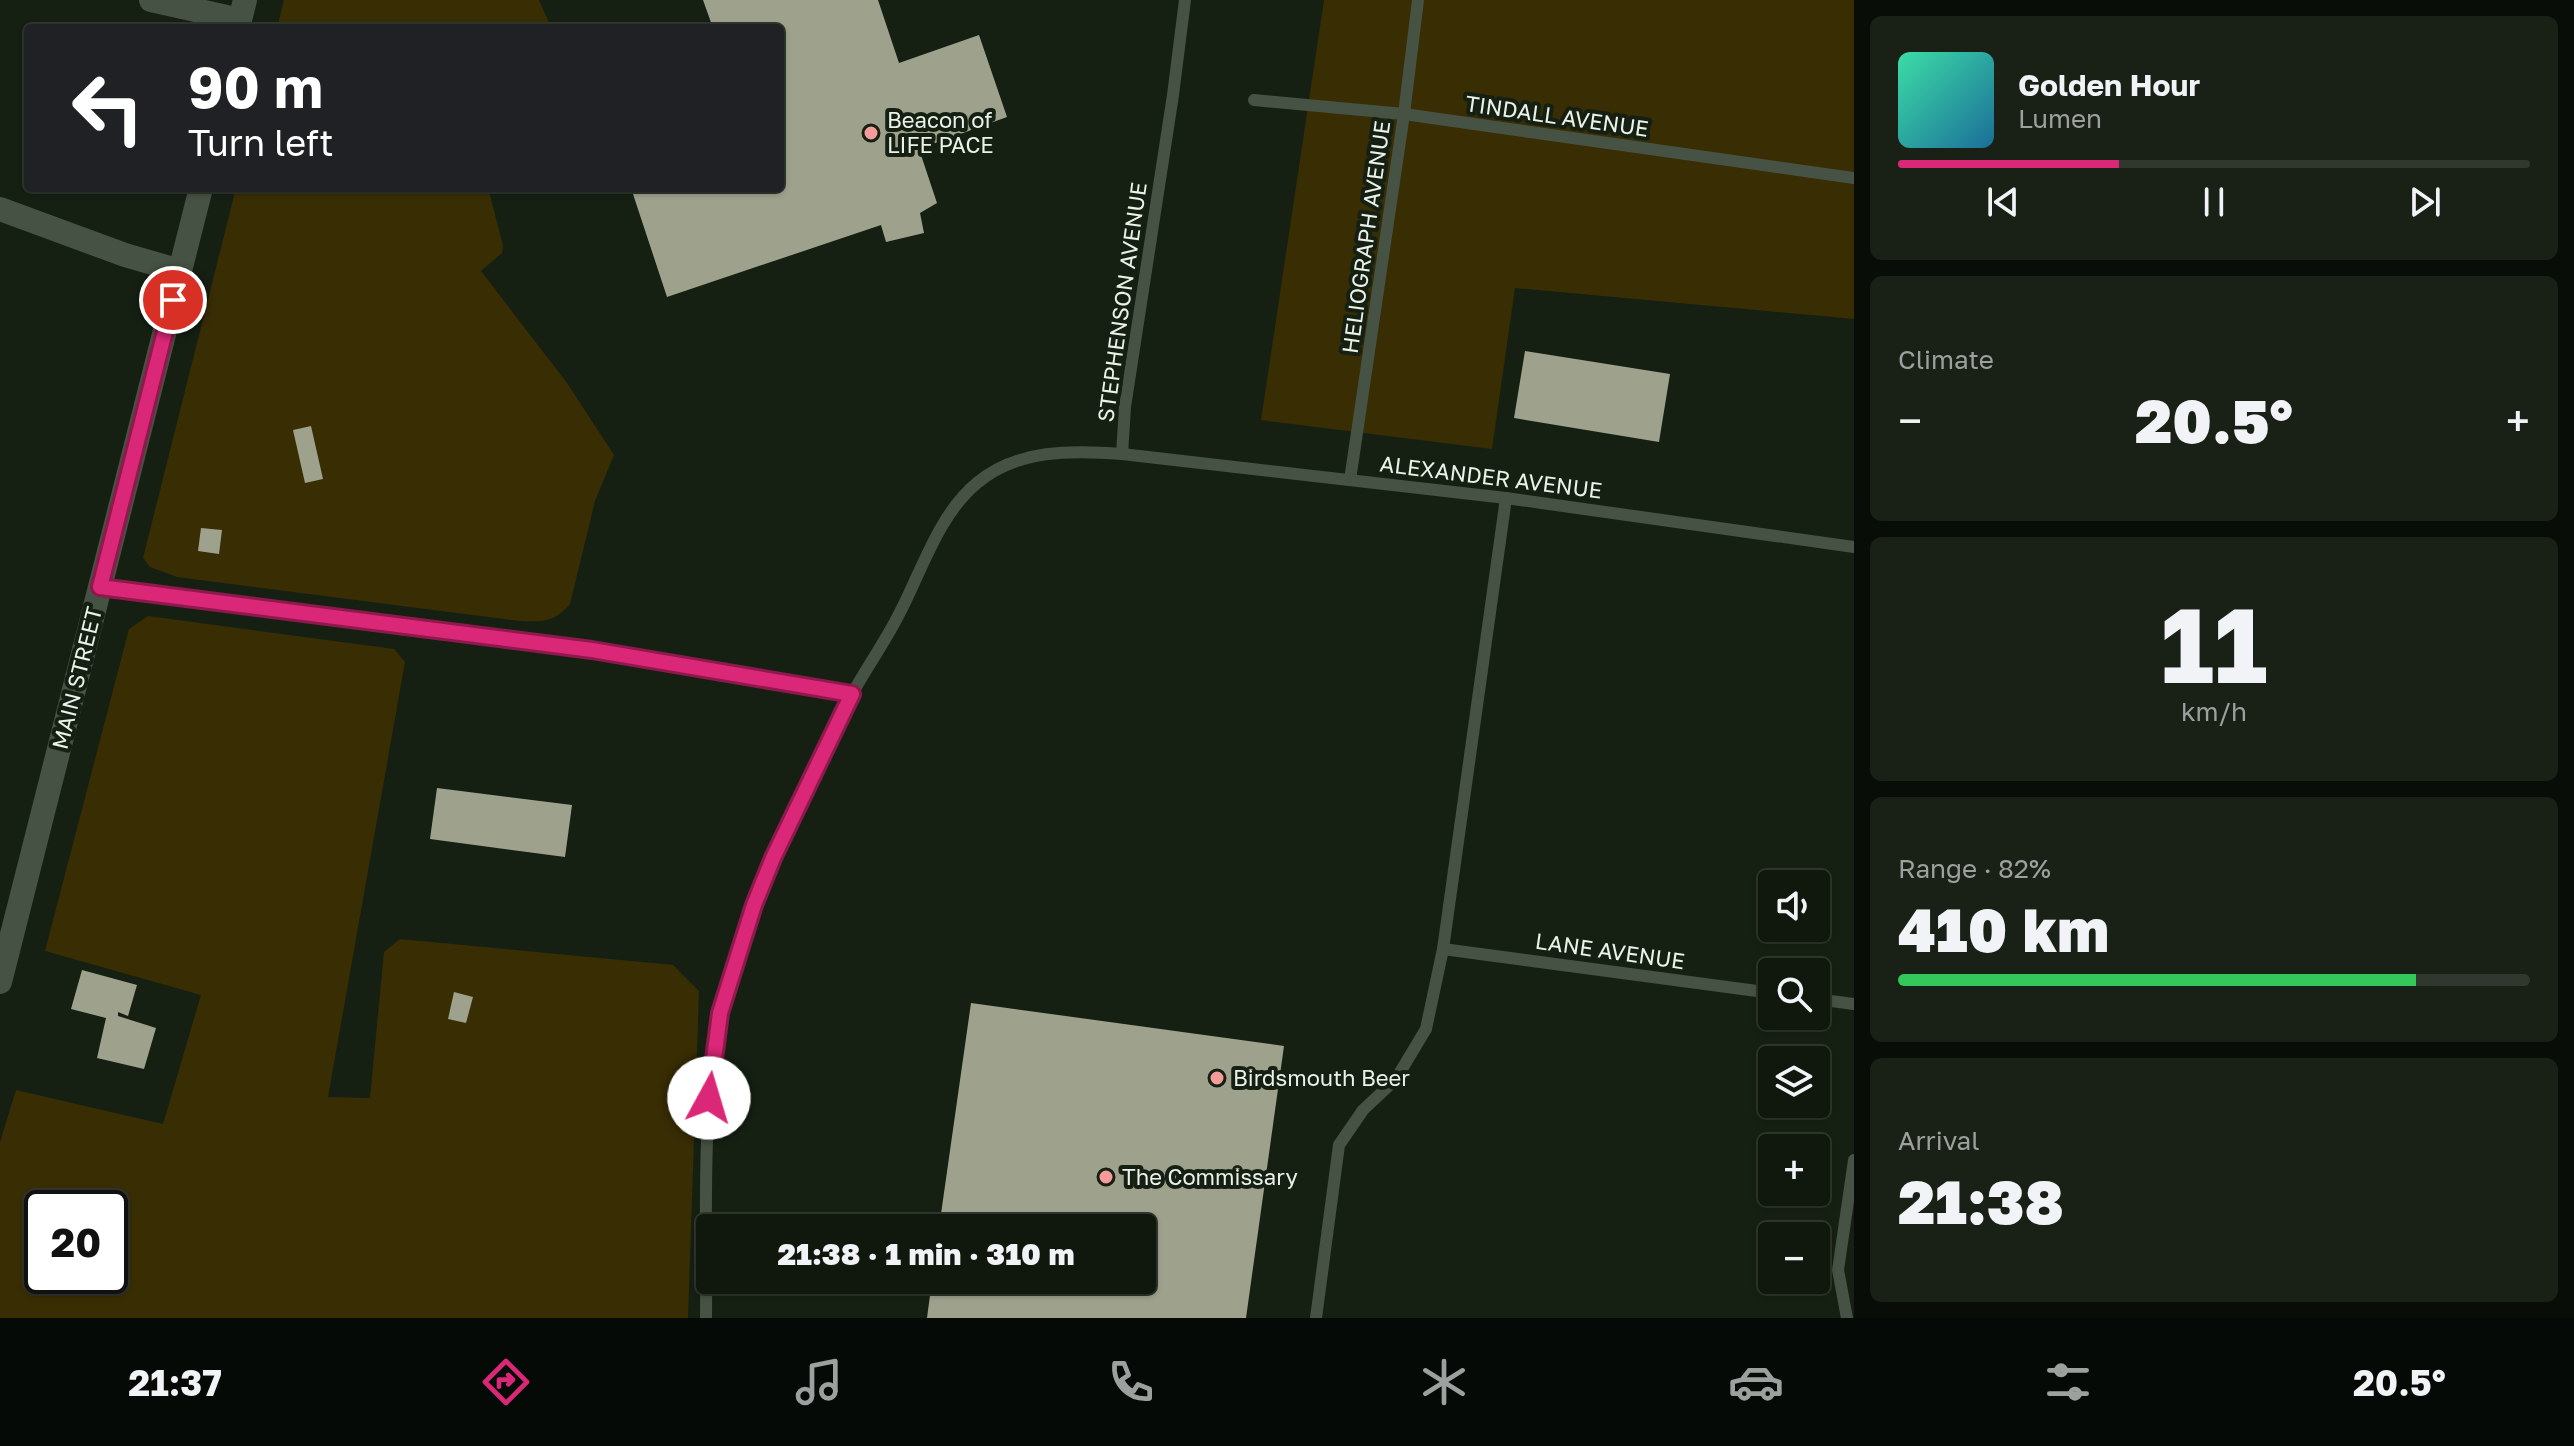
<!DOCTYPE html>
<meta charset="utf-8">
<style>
:root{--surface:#10180e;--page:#192117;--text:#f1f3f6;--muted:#9ca09e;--line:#30372e;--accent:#db2777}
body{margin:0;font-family:"Golos Text",sans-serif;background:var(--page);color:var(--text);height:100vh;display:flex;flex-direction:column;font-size:30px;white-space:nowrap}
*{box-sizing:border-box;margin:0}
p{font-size:26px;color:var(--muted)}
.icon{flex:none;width:44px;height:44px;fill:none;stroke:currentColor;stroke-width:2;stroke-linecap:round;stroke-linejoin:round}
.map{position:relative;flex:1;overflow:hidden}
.side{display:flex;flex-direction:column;gap:16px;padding:16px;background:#090d08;width:720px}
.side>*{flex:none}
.hud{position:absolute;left:24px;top:24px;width:760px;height:168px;border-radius:8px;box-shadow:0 2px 6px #0004,0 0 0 2px var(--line);background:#202124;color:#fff;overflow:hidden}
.controls{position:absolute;left:1758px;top:870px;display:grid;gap:16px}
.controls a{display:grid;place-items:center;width:72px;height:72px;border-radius:8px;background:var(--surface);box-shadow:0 2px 6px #0004,0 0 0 2px var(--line);font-size:40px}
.speed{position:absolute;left:24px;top:1190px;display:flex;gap:16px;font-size:40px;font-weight:700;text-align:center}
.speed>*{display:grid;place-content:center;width:104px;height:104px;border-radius:50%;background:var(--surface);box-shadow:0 2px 6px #0004,0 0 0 2px var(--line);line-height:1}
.speed .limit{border:4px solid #111;border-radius:12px;background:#fff;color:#111}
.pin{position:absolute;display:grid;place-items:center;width:68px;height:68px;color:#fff;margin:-34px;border:4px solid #fff;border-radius:50%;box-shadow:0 2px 8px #0007}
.me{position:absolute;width:88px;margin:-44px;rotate:6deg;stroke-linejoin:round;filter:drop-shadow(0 0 6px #0008)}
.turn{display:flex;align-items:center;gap:28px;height:168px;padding:0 32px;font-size:36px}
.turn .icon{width:104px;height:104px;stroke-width:2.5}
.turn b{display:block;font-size:56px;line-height:68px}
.big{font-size:60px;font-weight:800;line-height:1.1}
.side .widget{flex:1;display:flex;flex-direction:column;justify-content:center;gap:12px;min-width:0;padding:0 28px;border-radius:12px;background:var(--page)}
.side .dial{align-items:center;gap:0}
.dial b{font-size:104px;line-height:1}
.song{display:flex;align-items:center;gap:24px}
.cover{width:96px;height:96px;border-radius:12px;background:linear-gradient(135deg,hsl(160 70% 55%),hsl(200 70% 35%))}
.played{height:8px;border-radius:4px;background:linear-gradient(90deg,var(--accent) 35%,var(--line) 35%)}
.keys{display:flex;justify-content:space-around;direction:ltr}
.heat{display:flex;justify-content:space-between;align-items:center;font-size:44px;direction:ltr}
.charge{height:12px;border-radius:6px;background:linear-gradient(90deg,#34c759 82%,var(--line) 0)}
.trip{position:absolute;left:696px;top:1214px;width:460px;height:80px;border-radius:8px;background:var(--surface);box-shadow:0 2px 6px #0004,0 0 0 2px var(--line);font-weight:800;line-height:80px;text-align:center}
.menu{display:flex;height:128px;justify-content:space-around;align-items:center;background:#060a06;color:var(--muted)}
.menu .icon{width:56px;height:56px}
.menu .current{color:var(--accent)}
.menu b{font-size:36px;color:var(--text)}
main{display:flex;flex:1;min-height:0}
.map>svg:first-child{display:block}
</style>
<main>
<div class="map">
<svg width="1854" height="1318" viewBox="0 0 1854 1318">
<rect width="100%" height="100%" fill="#152013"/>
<g fill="#392d04" fill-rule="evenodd">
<path d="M284 0H539L550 25 546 28H277Z"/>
<path d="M1324 0H1854V319L1515 288 1492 449 1261 420Z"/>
<path d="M236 188H488L503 245 502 253 481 271 567 383 614 455 595 501 570 604C555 622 542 622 520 621L177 577 150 567 143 558Z"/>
<path d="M148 616 394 649 405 662 328 1097 370 1098 384 952 400 939 673 965 699 991 688 1318H0V1142L16 1090 163 1124 201 995 45 951 129 629ZM42 1208H110V1276H42Z"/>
</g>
<g fill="#9ea28d">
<path d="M703 0H878L899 63 979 35 1007 117 919 149 937 203 920 213 924 233 886 242 881 225 667 297 631 188H780V28H713Z"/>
<path d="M1525 351 1670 374 1659 442 1514 418Z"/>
<path d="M311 426 323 479 305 483 293 430Z"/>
<path d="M201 528 222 530 219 554 198 551Z"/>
<path d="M437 788 572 805 565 857 430 839Z"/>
<path d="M82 970 137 985 128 1016 118 1012V1016L156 1028 144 1069 97 1058 106 1018 71 1009Z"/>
<path d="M454 992 473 997 466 1023 448 1019Z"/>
<path d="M971 1003 1284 1046 1246 1318H927L932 1280H1142V1228H939Z"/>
</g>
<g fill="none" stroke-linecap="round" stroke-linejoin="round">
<g stroke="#465243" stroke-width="12">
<path d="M1254 100 1404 114 1854 178"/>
<path d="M1122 454 1125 407 1173 95 1185 0"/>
<path d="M1350 480 1404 114 1418 0"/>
<path d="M100 587 592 650 724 675 852 694"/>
<path d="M1443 949 1772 993"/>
<path d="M1816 999 1854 1004"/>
<path d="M706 1318C707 1218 701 1114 720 1015 736 930 777 851 815 773 828 748 838 721 851 696 865 670 883 645 897 618 921 574 937 516 977 483 1017 449 1073 450 1122 454L1506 498 1854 547"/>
<path d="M1316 1318 1339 1145 1363 1110 1396 1079 1426 1029 1443 949 1506 498"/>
<path d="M1847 1318 1838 1270 1854 1160"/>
</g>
<g stroke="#465243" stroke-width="24">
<path d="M151 0 240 20"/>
<path d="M0 209 125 255 180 271"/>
</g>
<g stroke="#465243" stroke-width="24">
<path d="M238 28 245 0"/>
<path d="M0 982 201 188"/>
</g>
</g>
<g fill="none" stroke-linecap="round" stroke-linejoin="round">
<defs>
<path id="route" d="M173 300 100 587 592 650 852 694 773 858 754 905 720 1013 709 1098"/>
</defs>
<use href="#route" stroke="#8e194d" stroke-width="20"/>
<use href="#route" stroke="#db2777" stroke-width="14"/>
</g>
<g fill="#f59b9b" stroke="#152013" stroke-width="3">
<circle cx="871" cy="133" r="8"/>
<circle cx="1217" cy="1078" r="8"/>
<circle cx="1106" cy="1177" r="8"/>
</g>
<g text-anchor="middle" stroke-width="8" stroke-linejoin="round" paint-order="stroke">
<g font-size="22" fill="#eaf2e9" stroke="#152013">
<text transform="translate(1557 116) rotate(8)" y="8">TINDALL AVENUE</text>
<text transform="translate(1366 237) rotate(-82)" y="8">HELIOGRAPH AVENUE</text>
<text transform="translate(1122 302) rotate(-82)" y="8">STEPHENSON AVENUE</text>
<text transform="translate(1491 477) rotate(7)" y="8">ALEXANDER AVENUE</text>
<text transform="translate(77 678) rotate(-76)" y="8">MAIN STREET</text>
<text transform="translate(1610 951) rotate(8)" y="8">LANE AVENUE</text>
</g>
<g font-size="22" fill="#eaf2e9" stroke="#152013" text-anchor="start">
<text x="887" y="128">Beacon of<tspan x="887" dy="25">LIFE PACE</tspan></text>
<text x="1233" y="1086">Birdsmouth Beer</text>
<text x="1122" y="1185">The Commissary</text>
</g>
</g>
</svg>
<div class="controls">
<a><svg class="icon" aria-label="sound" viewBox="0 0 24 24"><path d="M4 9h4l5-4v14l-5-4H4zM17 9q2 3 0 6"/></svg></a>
<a><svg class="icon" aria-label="search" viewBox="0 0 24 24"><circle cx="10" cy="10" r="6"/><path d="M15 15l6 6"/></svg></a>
<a><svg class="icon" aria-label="layers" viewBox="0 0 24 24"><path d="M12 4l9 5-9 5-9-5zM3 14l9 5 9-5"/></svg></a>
<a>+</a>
<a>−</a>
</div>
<div class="speed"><div class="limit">20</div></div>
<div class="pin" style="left:173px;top:300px;background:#d93025"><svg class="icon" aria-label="arrive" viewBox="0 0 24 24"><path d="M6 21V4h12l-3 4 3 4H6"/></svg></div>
<svg class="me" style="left:709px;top:1098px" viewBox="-20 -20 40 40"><circle r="19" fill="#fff"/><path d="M0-13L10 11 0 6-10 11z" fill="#db2777"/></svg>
<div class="trip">21:38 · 1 min · 310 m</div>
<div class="hud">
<div class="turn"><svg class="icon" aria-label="left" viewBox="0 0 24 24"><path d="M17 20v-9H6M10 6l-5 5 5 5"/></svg><div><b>90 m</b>Turn left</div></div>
</div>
</div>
<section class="side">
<div class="widget">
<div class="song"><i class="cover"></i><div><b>Golden Hour</b><p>Lumen</p></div></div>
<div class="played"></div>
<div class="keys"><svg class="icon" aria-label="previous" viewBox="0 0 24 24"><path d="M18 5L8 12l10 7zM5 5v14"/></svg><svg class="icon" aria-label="pause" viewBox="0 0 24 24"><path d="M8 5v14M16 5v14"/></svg><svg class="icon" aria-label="next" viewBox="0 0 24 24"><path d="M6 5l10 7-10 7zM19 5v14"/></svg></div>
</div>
<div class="widget"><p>Climate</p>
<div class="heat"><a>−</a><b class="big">20.5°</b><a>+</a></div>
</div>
<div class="widget dial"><b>11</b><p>km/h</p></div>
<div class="widget"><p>Range · 82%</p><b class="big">410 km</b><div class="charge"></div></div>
<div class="widget"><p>Arrival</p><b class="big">21:38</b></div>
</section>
</main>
<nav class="menu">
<b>21:37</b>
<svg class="icon current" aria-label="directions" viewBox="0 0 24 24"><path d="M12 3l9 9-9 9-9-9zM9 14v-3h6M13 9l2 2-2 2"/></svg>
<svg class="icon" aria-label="music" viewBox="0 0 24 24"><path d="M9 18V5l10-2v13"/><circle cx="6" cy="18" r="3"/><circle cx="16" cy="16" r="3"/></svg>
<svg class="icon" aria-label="phone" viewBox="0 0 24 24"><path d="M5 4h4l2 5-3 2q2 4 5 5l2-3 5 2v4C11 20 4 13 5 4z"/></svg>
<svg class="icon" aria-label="climate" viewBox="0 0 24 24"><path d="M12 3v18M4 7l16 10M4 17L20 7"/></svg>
<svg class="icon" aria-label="car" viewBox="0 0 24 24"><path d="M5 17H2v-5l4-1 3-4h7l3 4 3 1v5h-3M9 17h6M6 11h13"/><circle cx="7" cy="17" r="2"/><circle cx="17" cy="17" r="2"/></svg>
<svg class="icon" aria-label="filters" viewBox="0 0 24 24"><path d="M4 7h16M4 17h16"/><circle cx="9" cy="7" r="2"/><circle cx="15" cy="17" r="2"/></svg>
<b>20.5°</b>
</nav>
